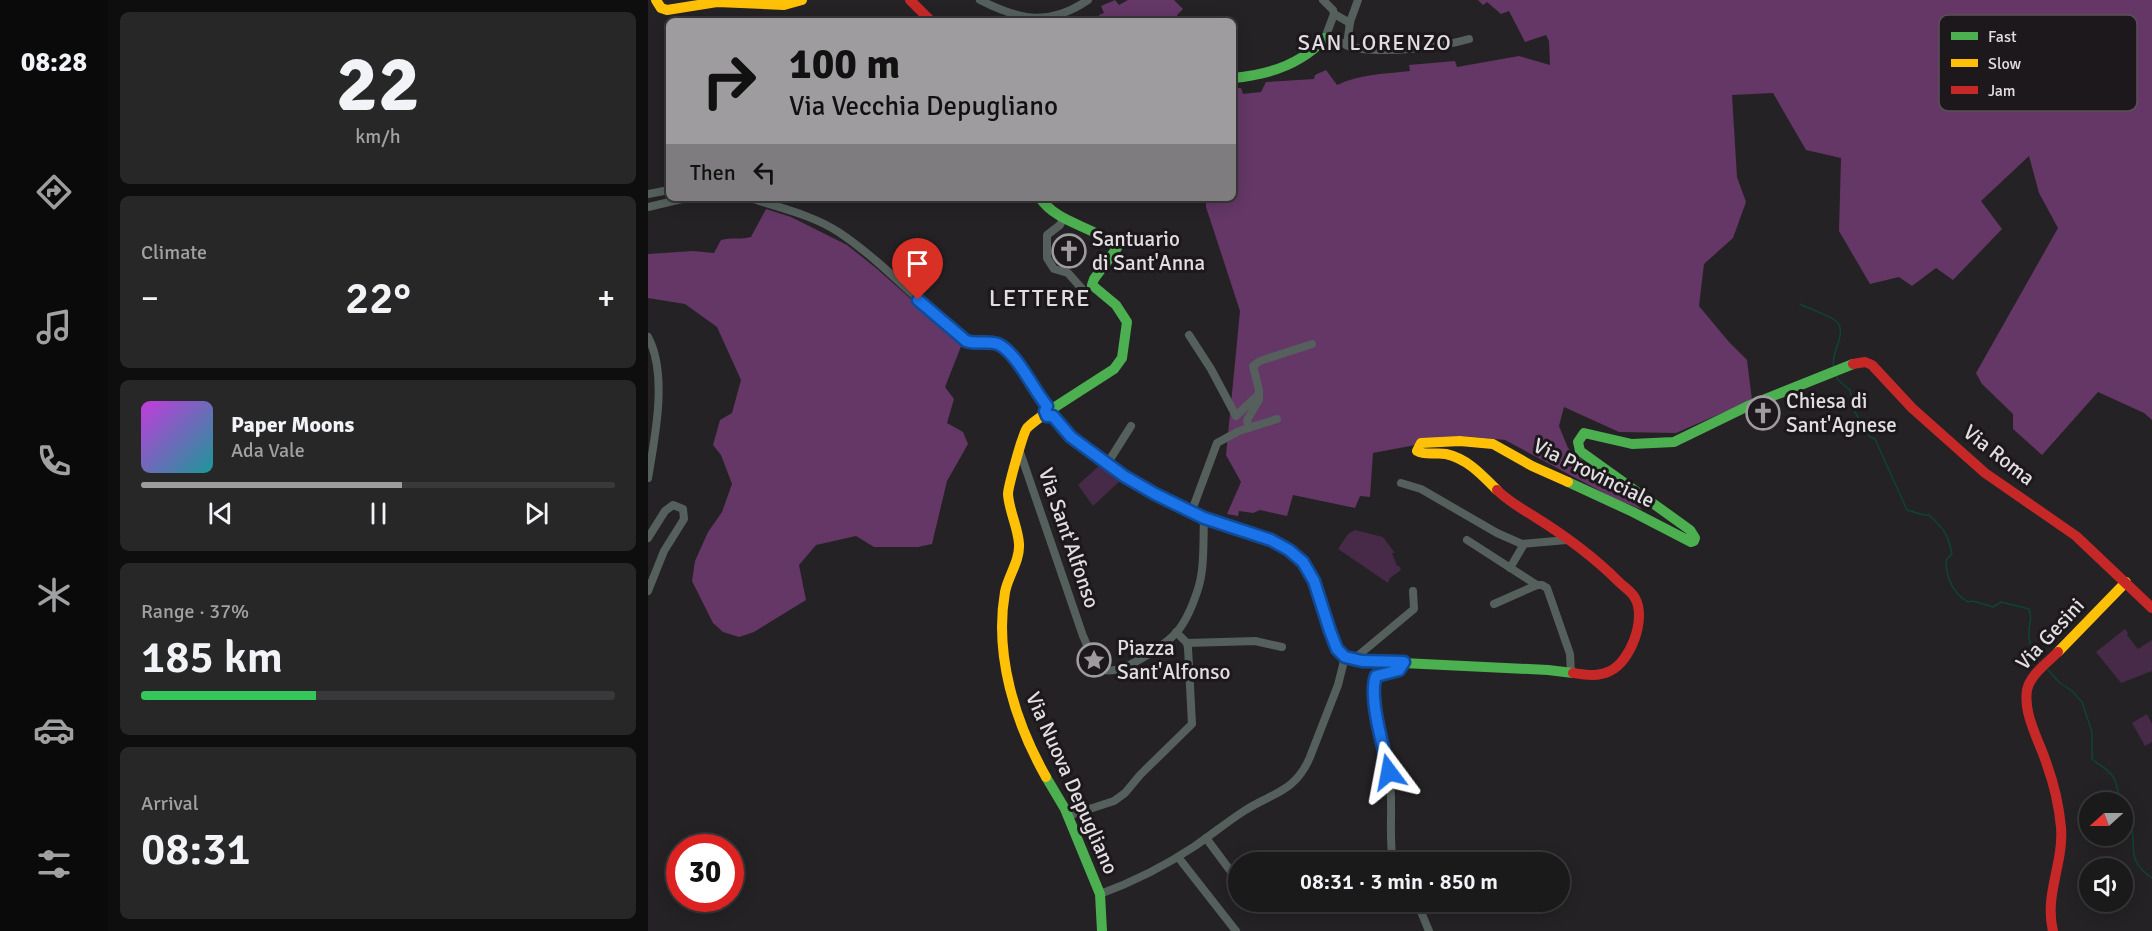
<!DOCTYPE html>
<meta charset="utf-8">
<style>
:root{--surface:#1b1a1b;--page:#282728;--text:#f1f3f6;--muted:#a0a1a3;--line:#39383a;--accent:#9e9c9e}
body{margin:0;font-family:Signika,sans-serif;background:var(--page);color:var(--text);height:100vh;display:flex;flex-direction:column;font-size:22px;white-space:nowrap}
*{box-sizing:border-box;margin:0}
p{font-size:20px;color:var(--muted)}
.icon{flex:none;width:33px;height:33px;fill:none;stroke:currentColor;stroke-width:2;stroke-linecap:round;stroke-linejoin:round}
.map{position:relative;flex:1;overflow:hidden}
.details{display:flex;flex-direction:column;gap:12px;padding:12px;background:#0f0e0f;width:540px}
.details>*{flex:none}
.top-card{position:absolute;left:18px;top:18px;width:570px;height:183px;border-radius:9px;box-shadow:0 3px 15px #0003,0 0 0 2px var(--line);background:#9e9c9e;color:#111;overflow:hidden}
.needle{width:39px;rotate:249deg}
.fabs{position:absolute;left:1431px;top:792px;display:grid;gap:12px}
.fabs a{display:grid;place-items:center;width:54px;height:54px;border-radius:50%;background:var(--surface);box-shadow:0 3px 15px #0003,0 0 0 2px var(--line);font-size:30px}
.speed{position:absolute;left:18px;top:834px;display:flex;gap:12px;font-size:30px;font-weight:700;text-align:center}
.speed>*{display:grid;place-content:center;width:78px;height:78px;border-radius:50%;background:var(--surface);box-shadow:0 3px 15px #0003,0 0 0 2px var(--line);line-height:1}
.speed .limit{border:9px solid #d22;background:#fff;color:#111}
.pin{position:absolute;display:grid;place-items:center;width:51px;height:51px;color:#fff;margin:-62px -26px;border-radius:50% 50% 50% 0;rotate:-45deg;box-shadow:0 0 6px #0007}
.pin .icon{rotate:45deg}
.me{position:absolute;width:66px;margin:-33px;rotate:347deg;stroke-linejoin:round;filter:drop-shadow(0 0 4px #0008)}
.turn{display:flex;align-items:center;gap:21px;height:126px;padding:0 24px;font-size:27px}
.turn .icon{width:78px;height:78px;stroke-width:2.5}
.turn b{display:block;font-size:42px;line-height:51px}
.then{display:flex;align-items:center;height:57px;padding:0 24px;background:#0003;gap:12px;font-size:22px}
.big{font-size:45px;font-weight:600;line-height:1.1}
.details .tile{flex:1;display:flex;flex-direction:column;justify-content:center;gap:9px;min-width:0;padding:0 21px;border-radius:9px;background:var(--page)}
.details .dial{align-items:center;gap:0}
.dial b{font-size:78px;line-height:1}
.song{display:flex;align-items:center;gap:18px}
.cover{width:72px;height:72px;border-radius:9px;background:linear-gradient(135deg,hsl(290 70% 55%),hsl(180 70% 35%))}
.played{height:6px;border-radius:3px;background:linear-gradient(90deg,var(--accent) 55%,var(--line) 55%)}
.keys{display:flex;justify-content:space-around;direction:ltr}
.heat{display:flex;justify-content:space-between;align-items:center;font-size:33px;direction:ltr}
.charge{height:9px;border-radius:4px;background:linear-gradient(90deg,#34c759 37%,var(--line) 0)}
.trip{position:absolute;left:580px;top:852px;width:342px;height:60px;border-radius:30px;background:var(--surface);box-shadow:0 3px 15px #0003,0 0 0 2px var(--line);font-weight:600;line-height:60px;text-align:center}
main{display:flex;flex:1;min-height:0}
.tabs{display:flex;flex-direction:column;width:108px;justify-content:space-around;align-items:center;background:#0b0a0b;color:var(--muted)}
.tabs .icon{width:42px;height:42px}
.tabs .current{color:var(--accent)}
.tabs b{font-size:27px;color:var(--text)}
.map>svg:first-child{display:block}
</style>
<main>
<nav class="tabs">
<b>08:28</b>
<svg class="icon current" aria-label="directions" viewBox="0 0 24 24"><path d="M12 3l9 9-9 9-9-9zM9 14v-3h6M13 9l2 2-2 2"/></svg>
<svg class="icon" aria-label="music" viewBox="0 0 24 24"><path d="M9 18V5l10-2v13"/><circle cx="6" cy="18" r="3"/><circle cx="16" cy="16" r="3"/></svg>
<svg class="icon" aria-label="phone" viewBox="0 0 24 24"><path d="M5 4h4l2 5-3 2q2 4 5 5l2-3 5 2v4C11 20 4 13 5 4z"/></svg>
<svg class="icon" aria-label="climate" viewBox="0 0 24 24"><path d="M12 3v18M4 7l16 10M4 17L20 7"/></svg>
<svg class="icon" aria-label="car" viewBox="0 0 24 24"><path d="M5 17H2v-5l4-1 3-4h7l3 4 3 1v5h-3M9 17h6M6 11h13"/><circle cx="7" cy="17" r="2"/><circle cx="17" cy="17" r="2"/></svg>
<svg class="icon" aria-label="filters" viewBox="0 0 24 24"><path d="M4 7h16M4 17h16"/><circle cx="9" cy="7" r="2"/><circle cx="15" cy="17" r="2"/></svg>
</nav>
<section class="details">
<div class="tile dial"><b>22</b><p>km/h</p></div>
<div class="tile"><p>Climate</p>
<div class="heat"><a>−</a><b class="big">22°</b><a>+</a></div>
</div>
<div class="tile">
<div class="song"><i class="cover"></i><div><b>Paper Moons</b><p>Ada Vale</p></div></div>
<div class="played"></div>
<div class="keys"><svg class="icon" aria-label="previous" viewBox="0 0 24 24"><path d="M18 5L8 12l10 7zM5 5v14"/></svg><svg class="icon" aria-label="pause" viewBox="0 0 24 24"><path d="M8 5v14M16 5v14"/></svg><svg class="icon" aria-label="next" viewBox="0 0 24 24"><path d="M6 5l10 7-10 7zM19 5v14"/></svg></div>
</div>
<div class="tile"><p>Range · 37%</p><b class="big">185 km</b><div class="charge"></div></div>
<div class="tile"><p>Arrival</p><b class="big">08:31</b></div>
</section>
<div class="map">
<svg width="1504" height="931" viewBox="0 0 1504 931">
<rect width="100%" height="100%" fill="#242224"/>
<g fill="#472948">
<path d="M453 464 473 480 445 506 430 485Z"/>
<path d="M707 530 735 537 747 553H744L749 566H751L753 570 742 578 740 583 690 549 700 534Z"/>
<path d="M1477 629 1480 633 1479 635 1490 649 1504 640V671L1473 683 1448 652Z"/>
<path d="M1499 714 1504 724V742L1497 746 1484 723Z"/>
</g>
<g fill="#643766">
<path d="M467 0 471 5 480 0H526L535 9 529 15 531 19 544 21H452L451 15 456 13 453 6Z"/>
<path d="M830 0H1504V420L1496 413 1450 392 1394 455 1365 429V414L1334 384 1328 373 1410 228 1391 193 1381 156 1333 201 1354 229 1305 280 1288 268 1264 286 1251 277 1222 284 1191 231 1193 158 1158 150 1125 93 1084 95 1089 177 1098 202 1085 238 1056 264 1051 306 1081 342 1099 360 1104 400 1028 433 971 432 916 407 911 426 920 448 995 510 963 497 857 440 815 436 725 453 722 497 712 496 707 508 645 495 639 516 612 510 605 513 591 511 590 516 579 514 593 482 578 455 592 311 558 207V198H585V88H593L595 94 613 92 618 82 666 79 667 75 678 70 689 85C713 74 736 74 762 71L761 65 807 61 809 67 871 56 902 65 901 41 898 35 877 42 861 11 853 14 839 2 835 5Z"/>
<path d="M118 209 143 217 199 245 228 268 314 344 297 387 306 399 299 423 315 432 320 444 299 481 284 544 270 547H226L208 536 168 545 151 565 158 600 106 632 91 637 75 632 65 623 44 581 47 561 60 532 74 512 84 484 73 455 65 445 72 420 84 413 93 380 69 327 37 304 0 298V254L45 251 66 253 73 240C83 237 93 240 103 237Z"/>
</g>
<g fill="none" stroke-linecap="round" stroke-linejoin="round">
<g stroke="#0d4437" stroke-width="1.5">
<path d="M1152 304C1161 309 1181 315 1188 321 1201 332 1181 354 1186 368"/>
<path d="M1188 375 1190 380 1202 390 1207 412 1222 437 1227 439 1259 510 1276 515H1281C1296 529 1300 534 1304 554L1298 560C1298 577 1305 594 1320 602L1325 601 1345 607 1353 602 1381 609C1385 621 1381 620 1381 632 1380 640 1386 657 1392 663"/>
<path d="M1400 670 1412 683 1424 691 1434 702 1444 732V759C1449 764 1455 766 1460 771 1470 779 1469 791 1472 802"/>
<path d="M1474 810C1477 814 1480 818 1482 822 1491 846 1475 858 1504 878"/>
</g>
<g stroke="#55605d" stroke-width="8">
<path d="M332 0C371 20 401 27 440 0"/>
<path d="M675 0 685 10 686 14 702 23"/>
<path d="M686 14 677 38C690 37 695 46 707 48 739 53 790 48 821 39"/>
<path d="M699 45 702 22 710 0"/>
<path d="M0 194 21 190"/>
<path d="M102 198C132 208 165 215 192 233 238 264 274 307 318 341 329 345 339 339 350 344 369 353 385 389 399 406"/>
<path d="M0 207 38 198"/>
<path d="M415 219 412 225 399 235V258L406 269 420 273 436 291"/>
<path d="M541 335 563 369 588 416 610 395"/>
<path d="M0 337C20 374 7 437 0 478"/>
<path d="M601 428 599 420 611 400V390L605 366 612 361 664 344"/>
<path d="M372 452 435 636C440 646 443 661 452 668 468 680 517 645 528 633 537 623 545 604 549 592 557 570 555 542 556 518"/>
<path d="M459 464 483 426"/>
<path d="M753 483 773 489 849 533 874 544 919 540"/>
<path d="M543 513 569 443 591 431 629 419"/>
<path d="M0 538 17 511 25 505 35 509 36 519 16 551 0 591"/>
<path d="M819 540 889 585"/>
<path d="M862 568 876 544"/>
<path d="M846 604 889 585H894L899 588 922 654 923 673"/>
<path d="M539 643 607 641 634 647"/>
<path d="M706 659 766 609 765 591"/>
<path d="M420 816 466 801 477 793 492 775 544 724 540 648 539 643 528 632"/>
<path d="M558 838 590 881"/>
<path d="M530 857 588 931"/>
<path d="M745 862C740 833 746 803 741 773 737 748 719 700 728 676L751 670 756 661"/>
<path d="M452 894C485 882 517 866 547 846 563 835 579 822 596 811 623 793 647 793 662 757L690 685 697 657"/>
<path d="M769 902 781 931"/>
</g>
<g stroke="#4caf50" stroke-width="10">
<path d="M585 78C620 75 653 65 677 38"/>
<path d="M392 198C411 225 446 225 469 248L446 279 444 285 468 305 479 322 474 358 466 369 407 407"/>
<path d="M405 416C444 462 499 493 554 517 587 532 628 534 654 561 670 578 681 625 689 649L697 657 714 661 900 670 925 673"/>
<path d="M920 482 985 512 1043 542 1046 541 1047 538 1042 530 932 451 930 442 936 433 984 444 1026 442 1100 406 1205 364"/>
<path d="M398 777 417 809 452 894 454 931"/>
</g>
<g stroke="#ffc107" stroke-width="10">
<path d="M8 0 13 8 19 10 69 2 136 5 154 0"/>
<path d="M397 414C391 418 384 423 379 428 375 433 360 487 360 494 361 511 370 527 371 544 372 561 360 576 357 592 346 655 367 722 398 777"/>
<path d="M849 490C834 475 820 459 798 454 788 452 778 456 769 451L773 443 812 441 845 444 884 466 920 482"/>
<path d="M1410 652 1478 582"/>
</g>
<g stroke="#c62828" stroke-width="10">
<path d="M262 0 283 21"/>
<path d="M1205 364 1217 362 1224 365 1264 408 1337 473 1428 536 1504 608"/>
<path d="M849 490C861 502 873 508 887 517 916 535 946 557 971 582 976 587 984 592 987 598 999 619 982 662 962 671 950 677 938 675 925 673"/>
<path d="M1405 931C1396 895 1416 863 1413 827 1411 807 1406 784 1399 765 1392 742 1375 715 1379 690 1382 675 1400 662 1410 652"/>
</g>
</g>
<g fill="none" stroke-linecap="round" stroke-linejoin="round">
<defs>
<path id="route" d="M270 300 318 341C329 345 339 340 350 344 369 353 385 389 399 406L397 411 399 416H405L423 437 476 476 507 494 556 518 623 540 641 550 655 562 666 581 682 631 689 649 697 657 714 661 756 662 751 670 728 676C720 697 736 749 741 772"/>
</defs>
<use href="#route" stroke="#114b97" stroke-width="15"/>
<use href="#route" stroke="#1a73e8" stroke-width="10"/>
</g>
<defs>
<symbol id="church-ring" viewBox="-11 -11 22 22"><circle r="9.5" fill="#1c181c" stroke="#9e9c9e" stroke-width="1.5"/><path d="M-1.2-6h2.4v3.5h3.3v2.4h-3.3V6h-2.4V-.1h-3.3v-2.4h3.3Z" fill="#9e9c9e"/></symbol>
<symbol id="sight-ring" viewBox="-11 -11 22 22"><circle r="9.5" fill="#1c181c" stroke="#9e9c9e" stroke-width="1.5"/><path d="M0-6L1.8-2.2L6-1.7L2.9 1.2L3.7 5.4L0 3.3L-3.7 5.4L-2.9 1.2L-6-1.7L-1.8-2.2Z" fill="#9e9c9e"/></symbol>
</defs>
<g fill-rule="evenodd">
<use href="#church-ring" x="402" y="232" width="38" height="38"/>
<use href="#church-ring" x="1096" y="394" width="38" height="38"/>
<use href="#sight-ring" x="427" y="641" width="38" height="38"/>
</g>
<g text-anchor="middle" stroke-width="6" stroke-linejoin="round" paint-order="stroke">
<g font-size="21" fill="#e0dee0" stroke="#1c181c" text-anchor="start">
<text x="444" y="246">Santuario<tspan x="444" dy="24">di Sant'Anna</tspan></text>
<text x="1138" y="408">Chiesa di<tspan x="1138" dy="24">Sant'Agnese</tspan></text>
<text x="469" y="655">Piazza<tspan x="469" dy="24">Sant'Alfonso</tspan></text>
</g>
<g font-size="21" fill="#e0dee0" stroke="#1c181c">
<text transform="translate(1351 455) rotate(38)" y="7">Via Roma</text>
<text transform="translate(946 473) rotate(26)" y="7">Via Provinciale</text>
<text transform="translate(421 538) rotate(71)" y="7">Via Sant'Alfonso</text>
<text transform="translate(1402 634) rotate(-47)" y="7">Via Gesini</text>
<text transform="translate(424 783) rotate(66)" y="7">Via Nuova Depugliano</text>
</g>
<g font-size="22" letter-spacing="1.5" fill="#e0dee0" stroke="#1c181c">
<text x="727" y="50">SAN LORENZO</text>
</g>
<g font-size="24" letter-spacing="1.5" fill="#e0dee0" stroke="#1c181c">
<text x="392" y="306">LETTERE</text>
</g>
</g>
<rect x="1291" y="15" width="198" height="96" rx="9" fill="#1c181c" stroke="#575357" stroke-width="1.5"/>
<rect x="1303" y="32" width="27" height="8" fill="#4caf50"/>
<rect x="1303" y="59" width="27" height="8" fill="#ffc107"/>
<rect x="1303" y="86" width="27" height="8" fill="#c62828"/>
<g font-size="16" fill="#e0dee0">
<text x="1340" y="42">Fast</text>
<text x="1340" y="69">Slow</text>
<text x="1340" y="96">Jam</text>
</g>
</svg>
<div class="fabs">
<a><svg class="needle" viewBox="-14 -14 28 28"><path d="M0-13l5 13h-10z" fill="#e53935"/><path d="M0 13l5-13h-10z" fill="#a0a1a3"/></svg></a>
<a><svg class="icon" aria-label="sound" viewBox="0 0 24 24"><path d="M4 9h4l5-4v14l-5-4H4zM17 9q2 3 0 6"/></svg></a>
</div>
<div class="speed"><div class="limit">30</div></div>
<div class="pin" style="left:270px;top:300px;background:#d93025"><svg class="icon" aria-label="arrive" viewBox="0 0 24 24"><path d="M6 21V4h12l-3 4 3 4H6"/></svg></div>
<svg class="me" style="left:741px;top:772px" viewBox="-20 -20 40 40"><path d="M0-17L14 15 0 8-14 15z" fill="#1a73e8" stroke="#fff" stroke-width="4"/></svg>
<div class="trip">08:31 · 3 min · 850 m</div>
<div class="top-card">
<div class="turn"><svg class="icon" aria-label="right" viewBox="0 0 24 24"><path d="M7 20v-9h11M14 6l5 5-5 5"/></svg><div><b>100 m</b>Via Vecchia Depugliano</div></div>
<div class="then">Then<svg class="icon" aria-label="left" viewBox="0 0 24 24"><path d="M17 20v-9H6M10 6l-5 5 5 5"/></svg></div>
</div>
</div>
</main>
